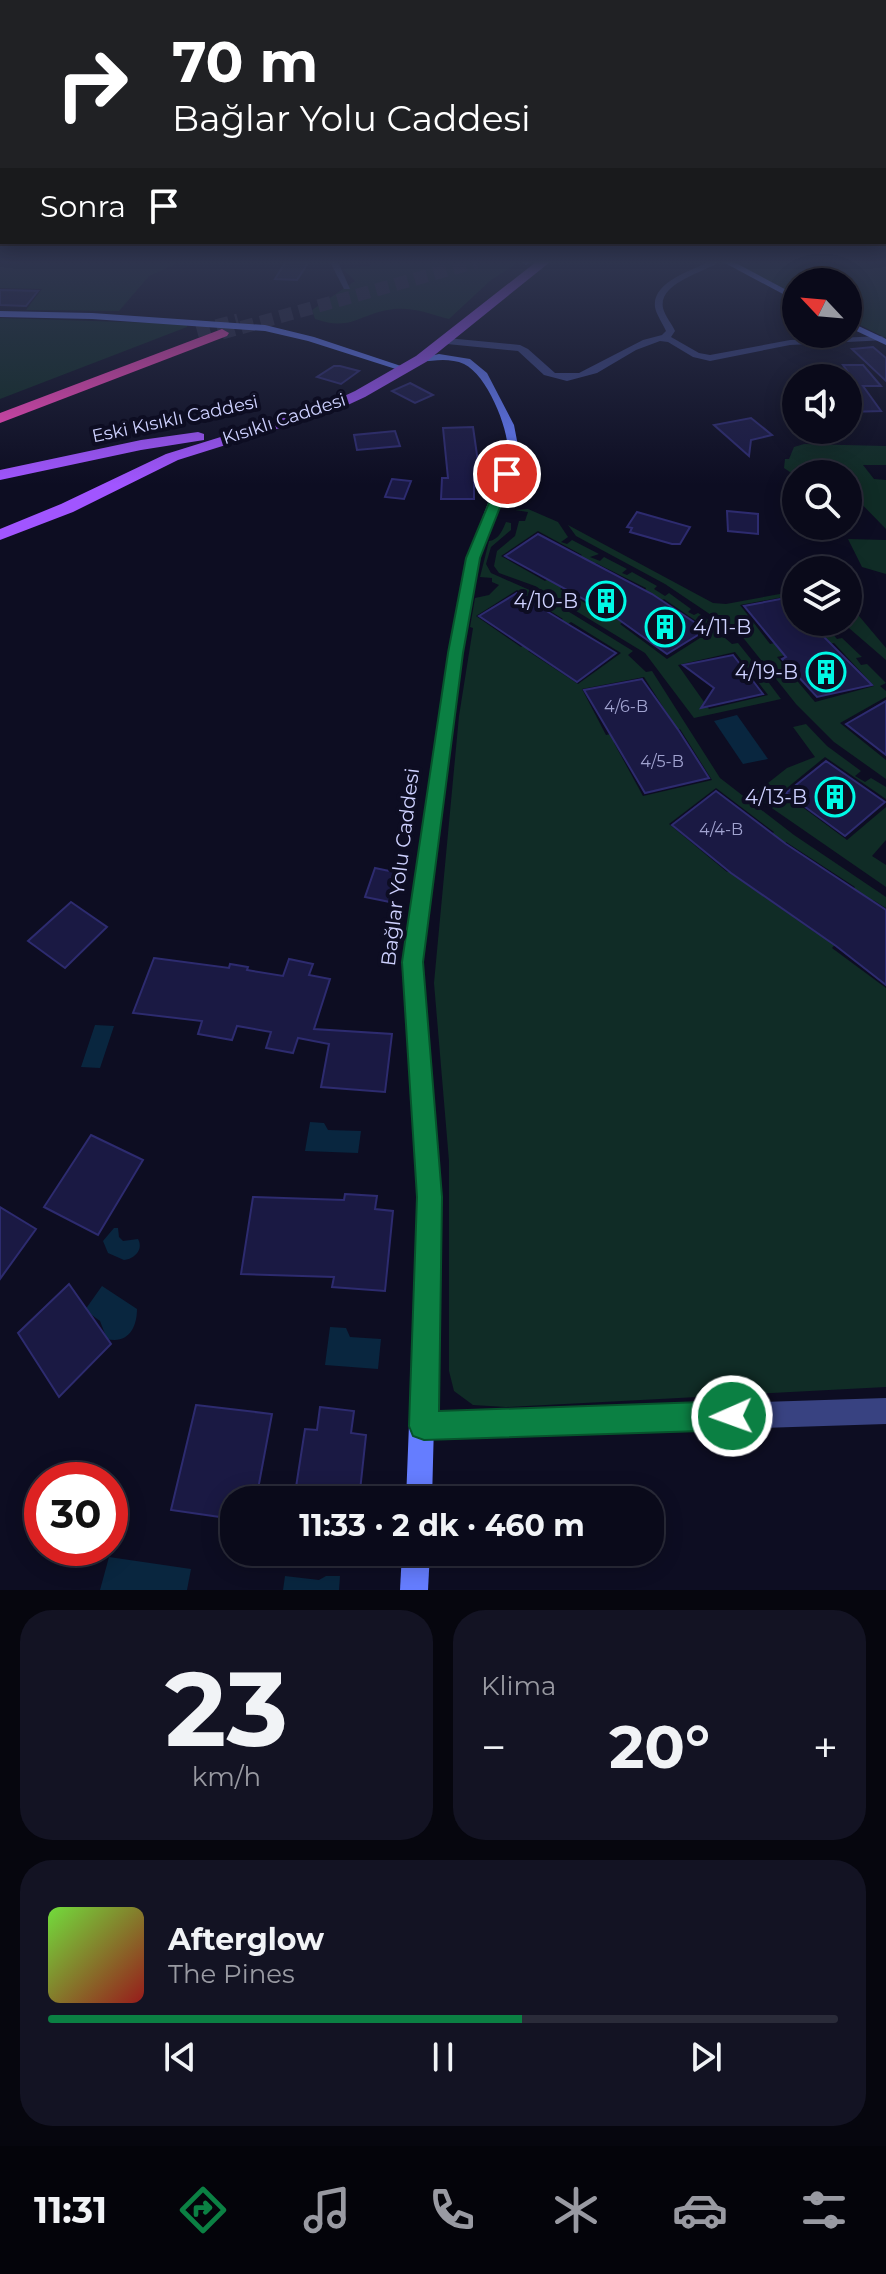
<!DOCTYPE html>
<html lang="tr">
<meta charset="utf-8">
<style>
:root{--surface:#0a0a1a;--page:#131323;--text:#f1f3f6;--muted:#999aa2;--line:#2a2b39;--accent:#0b8043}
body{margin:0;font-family:Montserrat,sans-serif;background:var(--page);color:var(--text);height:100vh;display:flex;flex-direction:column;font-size:30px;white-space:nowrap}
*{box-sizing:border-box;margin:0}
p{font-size:26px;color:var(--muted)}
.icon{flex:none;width:44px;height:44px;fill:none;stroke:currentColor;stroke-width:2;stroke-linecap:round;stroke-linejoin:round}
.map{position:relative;height:1590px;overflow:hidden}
.drawer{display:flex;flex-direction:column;gap:20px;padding:20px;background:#06060e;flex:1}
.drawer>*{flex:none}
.banner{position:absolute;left:0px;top:0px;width:886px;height:244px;box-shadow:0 4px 20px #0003,0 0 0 2px var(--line);background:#202124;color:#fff;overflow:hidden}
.needle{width:52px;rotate:296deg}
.controls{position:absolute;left:782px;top:268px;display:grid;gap:16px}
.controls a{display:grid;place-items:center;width:80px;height:80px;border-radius:50%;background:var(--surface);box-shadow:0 4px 20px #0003,0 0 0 2px var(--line);font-size:40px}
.speed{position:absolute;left:24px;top:1462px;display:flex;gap:16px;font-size:40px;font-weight:700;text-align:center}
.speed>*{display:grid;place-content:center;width:104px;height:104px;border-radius:50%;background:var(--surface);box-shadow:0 4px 20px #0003,0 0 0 2px var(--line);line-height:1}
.speed .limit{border:12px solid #d22;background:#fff;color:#111}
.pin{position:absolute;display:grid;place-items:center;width:68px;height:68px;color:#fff;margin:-34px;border:4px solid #fff;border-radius:50%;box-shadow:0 2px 8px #0007}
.me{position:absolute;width:88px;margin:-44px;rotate:268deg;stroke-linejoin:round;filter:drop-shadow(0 0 6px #0008)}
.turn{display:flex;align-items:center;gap:28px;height:168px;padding:0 40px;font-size:36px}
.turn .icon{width:104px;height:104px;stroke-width:2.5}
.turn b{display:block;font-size:56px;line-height:68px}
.then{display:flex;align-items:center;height:76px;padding:0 40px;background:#0003;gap:16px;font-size:30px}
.big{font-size:60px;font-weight:700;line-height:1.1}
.drawer .card{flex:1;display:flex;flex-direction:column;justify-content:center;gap:12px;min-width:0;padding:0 28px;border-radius:32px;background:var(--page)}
.drawer .dial{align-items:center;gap:0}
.dial b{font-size:104px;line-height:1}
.song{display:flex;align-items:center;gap:24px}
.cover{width:96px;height:96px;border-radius:12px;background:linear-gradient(135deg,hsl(100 70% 55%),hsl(0 70% 35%))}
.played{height:8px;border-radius:4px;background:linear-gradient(90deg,var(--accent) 60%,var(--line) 60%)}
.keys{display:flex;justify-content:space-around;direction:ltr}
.heat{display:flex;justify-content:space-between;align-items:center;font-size:44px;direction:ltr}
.drawer .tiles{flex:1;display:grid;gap:20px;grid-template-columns:1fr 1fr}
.card:last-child{grid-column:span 2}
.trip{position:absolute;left:220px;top:1486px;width:444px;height:80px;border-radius:32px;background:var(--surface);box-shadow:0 4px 20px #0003,0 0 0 2px var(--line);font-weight:700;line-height:80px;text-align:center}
.dock{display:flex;height:128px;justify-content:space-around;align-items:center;background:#04040a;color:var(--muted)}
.dock .icon{width:56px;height:56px}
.dock .active{color:var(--accent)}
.dock b{font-size:36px;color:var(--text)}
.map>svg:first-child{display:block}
</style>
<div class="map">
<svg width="886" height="1590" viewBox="0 0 886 1590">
<rect width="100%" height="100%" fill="#0d0d22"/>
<g fill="#102c26" fill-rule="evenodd">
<path d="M0 262H180L149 276 119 311 26 310 42 289 0 288Z"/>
<path d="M373 262H513L516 264 491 280 449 319C431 314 413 307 394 309 359 313 353 332 315 319L312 310 355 281 343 269 369 266Z"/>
<path d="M734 262H886V338L848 319V282H796V295L752 275Z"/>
<path d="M0 318 187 324V327L0 399Z"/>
<path d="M804 444 886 446V465H863L874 479 886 480V529L848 490V474H793L784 468 785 459H789L794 447Z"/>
<path d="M528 509 558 522 568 537 561 542 567 544 572 540 599 554 590 557 600 561 604 557 627 569 622 573 627 575 632 572 657 586 654 589 665 596 669 593 691 609 688 612 694 615 698 613 723 629 718 632 732 644 738 643 758 668 750 669 755 676 763 675 781 699 694 718 645 653 535 586 499 573 494 566 497 551 515 536 519 521H525L528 512 515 510ZM538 531 582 555 545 581 501 556ZM596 563 646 588V589L610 617 560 589ZM664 599 711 631 667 659 620 624ZM735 652 768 695 709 709 678 665Z"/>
<path d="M506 522 511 523V530L491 547 486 564 491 573 543 596 633 651 628 655 646 672 652 671 720 778 794 835 886 897V908L873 900 832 948 886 988V1387L506 1407 473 1405 454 1391 449 1371V1161L434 983 459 716 473 628 470 627 475 598 489 595 499 585 492 582V578L480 577 489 541C499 540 503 529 506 522ZM517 590 563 619 521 647 476 616ZM571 622 621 653 578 684 528 651ZM644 677 672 721 606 735 582 689ZM680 729 712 780 643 796 614 743ZM716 788 774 832 727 872 669 824ZM786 842 855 887 816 933 747 885Z"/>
<path d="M568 525 713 603 726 604 796 591V597L794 595 740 605 770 644 826 633 818 622H829L835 630 832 633 837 639 842 638 862 657 856 658 861 665 867 664 886 683 880 686 886 691V697L840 723 886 760V779L834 742 796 704 741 635 665 584 576 536ZM834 643 874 686 815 702 777 657Z"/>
<path d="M848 539 886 540V574L862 567Z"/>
<path d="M848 603 886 648V660L842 622H848Z"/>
<path d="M806 724 827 746 861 771 855 776 865 782 871 778 886 787V799L825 757 782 792 847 840 886 807V840L872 856 886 865V887L753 795 787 768 815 757 793 727Z"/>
</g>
<g fill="#09263f">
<path d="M737 715 768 759 743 764 714 721Z"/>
<path d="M95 1025 114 1026 100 1068 81 1067Z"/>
<path d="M310 1122 324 1123 328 1130 361 1131 358 1153 305 1151Z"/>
<path d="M114 1228H118L119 1237 123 1241 138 1239C144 1250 134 1259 124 1260L108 1253 103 1241Z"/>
<path d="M102 1286 137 1309C137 1328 128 1344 107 1339L100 1321 85 1310Z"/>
<path d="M330 1327 346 1328 350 1337 381 1339 378 1369 325 1365Z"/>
<path d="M109 1557 191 1569 187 1590H100Z"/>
<path d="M285 1576 319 1580 326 1576H340L339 1590H283Z"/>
</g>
<g fill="#1a1943" stroke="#2d2b6f" stroke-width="2">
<path d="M285 263H308L297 280 275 279Z"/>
<path d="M0 290 38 291 26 306 0 305Z"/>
<path d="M873 347 886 358V381L852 349Z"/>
<path d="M843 365H863L881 386H863L881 411 848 412V372Z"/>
<path d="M334 366H340L359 371 341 384 317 377Z"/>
<path d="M410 383 433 395 415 403 392 391Z"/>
<path d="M751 418 772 435 751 440 749 456 714 425Z"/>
<path d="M473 427 479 469H474V499H441L442 478H448L443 428Z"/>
<path d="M395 431 400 446 357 450 354 435Z"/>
<path d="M392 479 411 481 404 499 385 497Z"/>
<path d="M727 511 758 514V534L728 531Z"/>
<path d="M637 512 690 527 680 544H672L630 532 632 528 627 527Z"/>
<path d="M538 534 652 594 706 630 667 654 611 614 505 556Z"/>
<path d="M517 593 571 626 616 653 577 682 479 616Z"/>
<path d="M796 596V622H809L872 685 817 697 782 659 786 657 744 606Z"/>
<path d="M733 655 763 694 701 708 714 688 683 665Z"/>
<path d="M642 679 679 731 709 778 645 793 584 690Z"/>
<path d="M886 701V755L846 724Z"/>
<path d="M826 761 885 802 845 836 786 793Z"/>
<path d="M716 791 786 844 886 910V985L836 946 731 873 672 825Z"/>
<path d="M375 868 399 873 390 902 365 897Z"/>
<path d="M71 902 107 927 65 968 28 941Z"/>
<path d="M154 958 229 968 230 964 248 967 247 970 283 976 289 959 313 964 309 975 330 979 314 1029 392 1034 385 1092 321 1087 329 1044 298 1038 293 1053 266 1048 271 1032 237 1026 232 1040 198 1034 202 1021 133 1013Z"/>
<path d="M91 1135 143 1160 98 1235 44 1207Z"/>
<path d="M345 1194 377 1196 375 1209 393 1211 385 1291 332 1287 334 1277 241 1274 253 1197 344 1200Z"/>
<path d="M0 1207 36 1229 0 1279Z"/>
<path d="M69 1284 111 1344 59 1397 18 1333Z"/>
<path d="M196 1405 272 1414 256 1500H234V1519L171 1510Z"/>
<path d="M320 1407 354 1411 351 1433 366 1435 359 1500H294L305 1429 317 1430Z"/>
</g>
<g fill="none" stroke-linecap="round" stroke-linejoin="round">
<g stroke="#2a2a43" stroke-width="13" stroke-dasharray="13 7" stroke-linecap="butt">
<path d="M197 331 238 320"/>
<path d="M222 333 476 262"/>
</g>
<g fill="#384281" fill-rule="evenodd">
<path d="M330 262H338L350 289H344Z"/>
<path d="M708 262H719C703 273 658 283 663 308 665 316 672 324 675 331L671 337 699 353 710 355 790 340 882 336 886 340 790 345 710 361 693 357 668 342 660 341 636 350 597 373 567 381 544 375 518 351 447 344 442 341 447 338 520 345 528 349 555 373H579L643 340 662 335 666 331C663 324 656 314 655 307 652 282 691 271 708 262Z"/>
<path d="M886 1398V1424L424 1439 415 1435 411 1426 415 1417 424 1413Z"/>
</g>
<g fill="#657dff" fill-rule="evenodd">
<path d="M521 262H529L530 263 526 265Z"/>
<path d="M723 262H734L796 295V301Z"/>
<path d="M0 311 92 313 265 325 314 337 410 369 402 371 308 341 265 331 92 319 0 317Z"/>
<path d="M848 321 886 339V345L848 327Z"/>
<path d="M439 354 470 359 487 373 514 425 519 451 479 558 463 653 422 962 440 1197 432 1500H406L418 1197 404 962 449 653 467 558 508 451C508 427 487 375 464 364 451 358 435 360 421 362L416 359Z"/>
<path d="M402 1552H430L428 1590H400Z"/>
</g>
<g fill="#a155ff" fill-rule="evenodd">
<path d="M536 262H550L426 362 365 397 337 410 178 460 73 512 0 540V529L61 504 166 454 327 404 355 391 416 356Z"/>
<path d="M198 432 204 434V440L141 450 0 480V470L141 440Z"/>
</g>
<path fill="#ff49c1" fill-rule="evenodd" d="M222 329 229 333 227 336 0 423V413Z"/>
</g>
<linearGradient id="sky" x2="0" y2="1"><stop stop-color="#070713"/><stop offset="0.54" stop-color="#2f354f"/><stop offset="1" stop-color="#2f354f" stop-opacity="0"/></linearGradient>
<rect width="886" height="485" fill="url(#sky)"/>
<path fill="#0b8043" stroke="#07532c" stroke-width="2" d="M507 470 513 474 480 558 463 653 423 962 442 1197 439 1411 732 1401 742 1406 747 1416 742 1426 732 1430 424 1440 413 1436 409 1426 417 1197 402 962 448 653 466 558 501 474Z"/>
<defs>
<symbol id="building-ring" viewBox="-11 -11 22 22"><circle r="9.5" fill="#0d0d22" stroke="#00f9e6" stroke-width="1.5"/><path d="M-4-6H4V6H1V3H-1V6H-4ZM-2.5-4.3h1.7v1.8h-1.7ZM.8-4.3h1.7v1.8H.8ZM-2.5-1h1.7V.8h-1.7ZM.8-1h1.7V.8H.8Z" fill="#00f9e6"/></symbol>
</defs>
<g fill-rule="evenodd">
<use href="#building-ring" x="584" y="579" width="44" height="44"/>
<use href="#building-ring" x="643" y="605" width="44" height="44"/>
<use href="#building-ring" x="804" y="650" width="44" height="44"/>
<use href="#building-ring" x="813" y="775" width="44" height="44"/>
</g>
<g text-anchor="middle" stroke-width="8" stroke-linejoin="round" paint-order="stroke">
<g font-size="16" fill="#a1a3d0">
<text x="626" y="712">4/6-B</text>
<text x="662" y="767">4/5-B</text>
<text x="721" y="835">4/4-B</text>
</g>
<g font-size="18" fill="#ced1ff" stroke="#0d0d22">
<text transform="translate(175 419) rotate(-12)" y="6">Eski Kısıklı Caddesi</text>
<text transform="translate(284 419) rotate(-18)" y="6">Kısıklı Caddesi</text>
</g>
<g font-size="20" fill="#ced1ff" stroke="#0d0d22" text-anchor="end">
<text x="578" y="608">4/10-B</text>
<text x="693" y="634" text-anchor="start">4/11-B</text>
<text x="798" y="679">4/19-B</text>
<text x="807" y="804">4/13-B</text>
</g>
<g font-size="20" fill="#ced1ff" stroke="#0d0d22">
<text transform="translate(400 867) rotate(-83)" y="7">Bağlar Yolu Caddesi</text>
</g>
</g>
</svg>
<div class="controls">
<a><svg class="needle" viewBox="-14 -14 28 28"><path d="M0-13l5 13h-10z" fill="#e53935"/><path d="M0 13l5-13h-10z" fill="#999aa2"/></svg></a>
<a><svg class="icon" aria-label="sound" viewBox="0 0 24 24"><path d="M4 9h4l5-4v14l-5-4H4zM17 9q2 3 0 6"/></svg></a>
<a><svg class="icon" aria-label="search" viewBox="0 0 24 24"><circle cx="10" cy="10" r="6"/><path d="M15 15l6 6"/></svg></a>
<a><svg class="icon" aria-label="layers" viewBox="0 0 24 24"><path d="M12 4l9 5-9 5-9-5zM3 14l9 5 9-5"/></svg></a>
</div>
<div class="speed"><div class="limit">30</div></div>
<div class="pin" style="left:507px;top:474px;background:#d93025"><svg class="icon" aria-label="arrive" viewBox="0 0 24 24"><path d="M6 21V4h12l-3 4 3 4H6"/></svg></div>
<svg class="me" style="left:732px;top:1416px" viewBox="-20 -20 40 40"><circle r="17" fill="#0b8043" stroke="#fff" stroke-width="3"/><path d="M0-11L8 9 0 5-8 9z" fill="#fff"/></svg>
<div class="trip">11:33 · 2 dk · 460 m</div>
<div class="banner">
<div class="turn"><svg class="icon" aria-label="right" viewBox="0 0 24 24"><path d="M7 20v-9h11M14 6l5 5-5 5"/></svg><div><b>70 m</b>Bağlar Yolu Caddesi</div></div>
<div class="then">Sonra<svg class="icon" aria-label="arrive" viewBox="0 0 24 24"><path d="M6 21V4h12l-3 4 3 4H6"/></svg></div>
</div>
</div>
<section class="drawer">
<div class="tiles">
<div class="card dial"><b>23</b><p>km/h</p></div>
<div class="card"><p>Klima</p>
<div class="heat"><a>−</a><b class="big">20°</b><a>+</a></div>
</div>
<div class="card">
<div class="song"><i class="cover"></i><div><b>Afterglow</b><p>The Pines</p></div></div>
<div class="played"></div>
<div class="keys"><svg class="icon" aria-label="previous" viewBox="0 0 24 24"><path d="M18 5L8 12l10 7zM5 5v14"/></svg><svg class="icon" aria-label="pause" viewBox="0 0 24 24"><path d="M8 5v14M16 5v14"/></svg><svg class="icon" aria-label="next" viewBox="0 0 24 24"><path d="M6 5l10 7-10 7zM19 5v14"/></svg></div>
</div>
</div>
</section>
<nav class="dock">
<b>11:31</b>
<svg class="icon active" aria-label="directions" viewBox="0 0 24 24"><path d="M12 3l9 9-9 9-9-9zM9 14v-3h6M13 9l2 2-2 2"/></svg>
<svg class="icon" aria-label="music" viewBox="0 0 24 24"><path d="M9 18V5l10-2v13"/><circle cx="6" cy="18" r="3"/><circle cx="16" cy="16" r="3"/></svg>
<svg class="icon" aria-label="phone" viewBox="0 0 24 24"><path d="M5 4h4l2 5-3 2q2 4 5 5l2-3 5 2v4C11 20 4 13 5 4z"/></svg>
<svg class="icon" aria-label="climate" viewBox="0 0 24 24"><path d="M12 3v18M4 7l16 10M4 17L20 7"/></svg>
<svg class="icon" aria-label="car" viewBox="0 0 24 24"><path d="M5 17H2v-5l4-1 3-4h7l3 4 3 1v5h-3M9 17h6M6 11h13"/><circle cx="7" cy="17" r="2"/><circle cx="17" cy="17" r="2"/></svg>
<svg class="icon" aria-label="filters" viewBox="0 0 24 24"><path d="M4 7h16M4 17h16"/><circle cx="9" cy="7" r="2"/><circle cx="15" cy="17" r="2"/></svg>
</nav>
